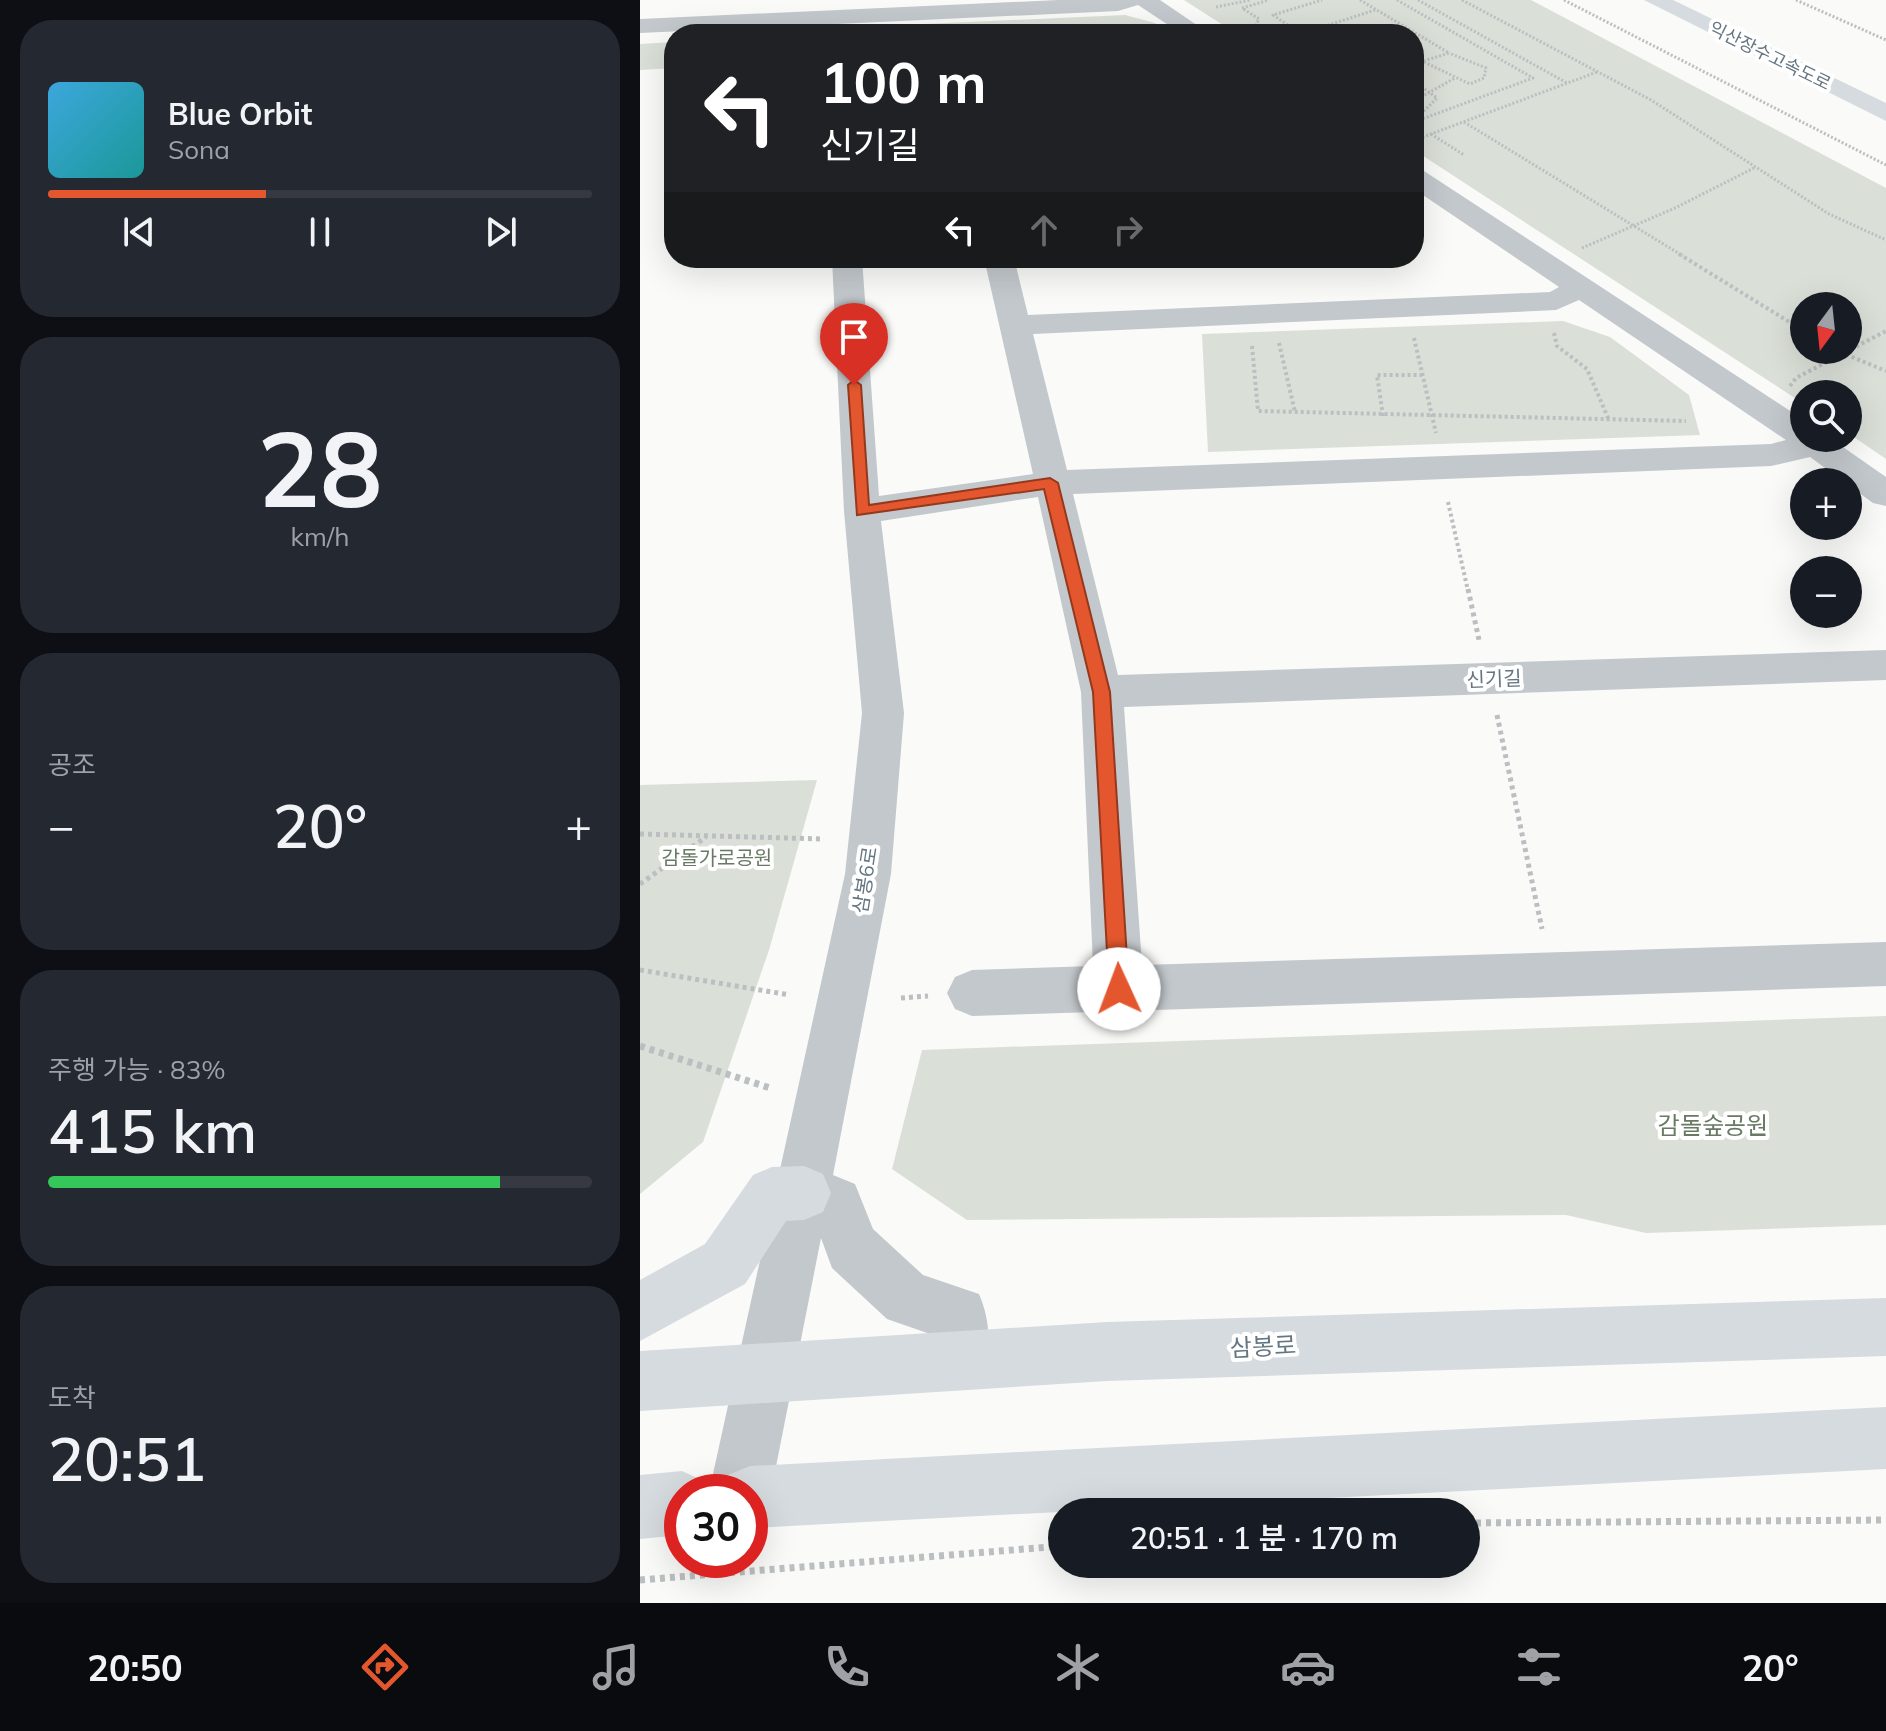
<!DOCTYPE html>
<html lang="ko">
<meta charset="utf-8">
<style>
:root{--surface:#171b24;--page:#242831;--text:#f1f3f6;--muted:#9ea1a6;--line:#363941;--accent:#e4572e}
body{margin:0;font-family:Mulish,"Noto Sans KR",sans-serif;background:var(--page);color:var(--text);height:100vh;display:flex;flex-direction:column;font-size:30px;white-space:nowrap}
*{box-sizing:border-box;margin:0}
p{font-size:26px;color:var(--muted)}
.icon{flex:none;width:44px;height:44px;fill:none;stroke:currentColor;stroke-width:2;stroke-linecap:round;stroke-linejoin:round}
.map{position:relative;flex:1;overflow:hidden}
.details{display:flex;flex-direction:column;gap:20px;padding:20px;background:#0d0f14;width:640px}
.details>*{flex:none}
.guide{position:absolute;left:24px;top:24px;width:760px;height:244px;border-radius:32px;box-shadow:0 8px 32px #0002;background:#202124;color:#fff;overflow:hidden}
.needle{width:52px;rotate:195deg}
.tools{position:absolute;left:1150px;top:292px;display:grid;gap:16px}
.tools a{display:grid;place-items:center;width:72px;height:72px;border-radius:50%;background:var(--surface);box-shadow:0 8px 32px #0002;font-size:40px}
.speed{position:absolute;left:24px;top:1474px;display:flex;gap:16px;font-size:40px;font-weight:700;text-align:center}
.speed>*{display:grid;place-content:center;width:104px;height:104px;border-radius:50%;background:var(--surface);box-shadow:0 8px 32px #0002;line-height:1}
.speed .limit{border:12px solid #d22;background:#fff;color:#111}
.pin{position:absolute;display:grid;place-items:center;width:68px;height:68px;color:#fff;margin:-82px -34px;border-radius:50% 50% 50% 0;rotate:-45deg;box-shadow:0 0 8px #0007}
.pin .icon{rotate:45deg}
.me{position:absolute;width:88px;margin:-44px;rotate:358deg;stroke-linejoin:round;filter:drop-shadow(0 0 6px #0008)}
.turn{display:flex;align-items:center;gap:28px;height:168px;padding:0 24px;font-size:36px}
.turn .icon{width:104px;height:104px;stroke-width:2.5}
.turn b{display:block;font-size:56px;line-height:68px}
.lanes{display:flex;align-items:center;height:76px;padding:0 24px;background:#0003;justify-content:center;gap:40px;direction:ltr}
.lanes .off{opacity:.35}
.big{font-size:60px;font-weight:600;line-height:1.1}
.details .tile{flex:1;display:flex;flex-direction:column;justify-content:center;gap:12px;min-width:0;padding:0 28px;border-radius:32px;background:var(--page)}
.details .dial{align-items:center;gap:0}
.dial b{font-size:104px;line-height:1}
.song{display:flex;align-items:center;gap:24px}
.cover{width:96px;height:96px;border-radius:12px;background:linear-gradient(135deg,hsl(200 70% 55%),hsl(180 70% 35%))}
.played{height:8px;border-radius:4px;background:linear-gradient(90deg,var(--accent) 40%,var(--line) 40%)}
.keys{display:flex;justify-content:space-around;direction:ltr}
.heat{display:flex;justify-content:space-between;align-items:center;font-size:44px;direction:ltr}
.charge{height:12px;border-radius:6px;background:linear-gradient(90deg,#34c759 83%,var(--line) 0)}
.trip{position:absolute;left:408px;top:1498px;width:432px;height:80px;border-radius:40px;background:var(--surface);box-shadow:0 8px 32px #0002;font-weight:600;line-height:80px;text-align:center}
.tabs{display:flex;height:128px;justify-content:space-around;align-items:center;background:#090b0e;color:var(--muted)}
.tabs .icon{width:56px;height:56px}
.tabs .selected{color:var(--accent)}
.tabs b{font-size:36px;color:var(--text)}
main{display:flex;flex:1;min-height:0}
.map>svg:first-child{display:block}
</style>
<main>
<section class="details">
<div class="tile">
<div class="song"><i class="cover"></i><div><b>Blue Orbit</b><p>Sona</p></div></div>
<div class="played"></div>
<div class="keys"><svg class="icon" aria-label="previous" viewBox="0 0 24 24"><path d="M18 5L8 12l10 7zM5 5v14"/></svg><svg class="icon" aria-label="pause" viewBox="0 0 24 24"><path d="M8 5v14M16 5v14"/></svg><svg class="icon" aria-label="next" viewBox="0 0 24 24"><path d="M6 5l10 7-10 7zM19 5v14"/></svg></div>
</div>
<div class="tile dial"><b>28</b><p>km/h</p></div>
<div class="tile"><p>공조</p>
<div class="heat"><a>−</a><b class="big">20°</b><a>+</a></div>
</div>
<div class="tile"><p>주행 가능 · 83%</p><b class="big">415 km</b><div class="charge"></div></div>
<div class="tile"><p>도착</p><b class="big">20:51</b></div>
</section>
<div class="map">
<svg width="1246" height="1603" viewBox="0 0 1246 1603">
<rect width="100%" height="100%" fill="#fafaf8"/>
<g fill="#dadfd7" fill-rule="evenodd">
<path d="M544 0H891L1246 188V459L1208 433V394H1164V404L774 150V34H597ZM1208 306V350H1164V306Z"/>
<path d="M485 15 515 23 529 34H225L240 26Z"/>
<path d="M34 42V68L0 70V44Z"/>
<path d="M923 321 970 337 1049 395 1060 435 568 452 562 334Z"/>
<path d="M177 780 129 950 63 1142 0 1194V785Z"/>
<path d="M1246 1016V1225L1006 1233 926 1215 327 1220 252 1169 282 1050Z"/>
</g>
<g fill="none" stroke-linecap="round" stroke-linejoin="round">
<g stroke="#bbbfc2" stroke-width="3" stroke-dasharray="2 2" stroke-linecap="butt">
<path d="M720 0 809 53 774 64"/>
<path d="M757 0 893 78 774 122"/>
<path d="M778 0 927 83"/>
<path d="M822 0 1011 100 1189 214 1246 240"/>
<path d="M924 0 1246 165"/>
<path d="M1156 0 1246 40"/>
<path d="M576 7 611 0"/>
<path d="M619 34 613 30 619 19 602 8 629 0"/>
<path d="M661 34 633 15 682 0"/>
<path d="M661 34 735 10"/>
<path d="M784 62 830 84 844 78 846 68 809 53"/>
<path d="M774 86 779 85 797 98 775 120"/>
<path d="M774 101 815 78"/>
<path d="M824 122 1043 256"/>
<path d="M791 134 824 155"/>
<path d="M775 140 957 72"/>
<path d="M942 248 1035 208 1114 168"/>
</g>
<g stroke="#bbbfc2" stroke-width="4" stroke-dasharray="3 3" stroke-linecap="butt">
<path d="M1039 254 1164 331"/>
<path d="M914 333 917 346 947 369 969 420"/>
<path d="M774 338 796 433"/>
<path d="M639 343 655 412"/>
<path d="M612 346 618 411 1046 421"/>
<path d="M1195 350 1246 371"/>
<path d="M1150 386 1156 378 1246 331"/>
<path d="M743 416 737 375H782"/>
<path d="M808 502 828 591"/>
</g>
<g stroke="#bbbfc2" stroke-width="5" stroke-dasharray="4 4" stroke-linecap="butt">
<path d="M828 589 839 640"/>
<path d="M857 715 902 929"/>
<path d="M0 834 184 839"/>
<path d="M0 884 66 837"/>
<path d="M0 970 150 995"/>
<path d="M261 998 288 996"/>
</g>
<g stroke="#bbbfc2" stroke-width="7" stroke-dasharray="5 5" stroke-linecap="butt">
<path d="M0 1046 130 1088"/>
<path d="M826 1523 1246 1520"/>
<path d="M0 1580 422 1546"/>
</g>
<g fill="#c3c8cc" fill-rule="evenodd">
<path d="M418 0H520L570 34H542L498 5 478 11 0 33V19Z"/>
<path d="M774 169 784 171 1164 420V438H1190L1246 477V506L1233 503 1170 457 1131 466 433 494 478 675 1246 650V680L484 707 502 965 1246 942V986L332 1016 315 1009 307 993 315 977 332 970 453 966 441 692 398 497 241 521 264 713 251 874 193 1175 215 1184 233 1229 283 1275 339 1294C351 1322 352 1352 340 1381L319 1390 298 1381 289 1360 290 1334 247 1319 192 1268 181 1238 131 1492 122 1514 110 1519V1492H69L205 874 222 713 204 511 192 258H222L239 496 393 474 344 258H374L388 315 910 292 919 287 774 189ZM939 300 1146 440 1131 444 427 470 393 334 916 310Z"/>
</g>
<g fill="#d6dbdf" fill-rule="evenodd">
<path d="M164 1166 183 1174 191 1193 183 1212 164 1220 146 1221 105 1284 0 1341V1280L65 1244 113 1175 132 1167Z"/>
<path d="M1246 1298V1356L467 1381 0 1411V1351L467 1322Z"/>
<path d="M1246 1407V1469L110 1528V1492H81L88 1475 110 1466Z"/>
<path d="M42 1471 64 1481 69 1492H42V1535L0 1539V1475Z"/>
</g>
<path fill="#d6dbdf" fill-rule="evenodd" d="M1004 0H1033L1246 103V121Z"/>
</g>
<path fill="#e4572e" stroke="#94391e" stroke-width="2" d="M214 380 221 385 229 505 410 478 418 483 470 692 489 989 486 996H472L469 989 453 692 404 489 217 515 208 385Z"/>
<g text-anchor="middle" stroke-width="8" stroke-linejoin="round" paint-order="stroke">
<g font-size="18" fill="#657683" stroke="#fff">
<text transform="translate(1130 56) rotate(26)" y="6">익산장수고속도로</text>
</g>
<g font-size="20" fill="#657683" stroke="#fff">
<text transform="translate(854 679) rotate(-2)" y="7">신기길</text>
<text transform="translate(225 880) rotate(-81)" y="7">삼봉6로</text>
</g>
<g font-size="20" fill="#687a64" stroke="#fff">
<text x="77" y="865">감돌가로공원</text>
</g>
<g font-size="24" fill="#687a64" stroke="#fff">
<text x="1073" y="1134">감돌숲공원</text>
</g>
<g font-size="24" fill="#657683" stroke="#fff">
<text transform="translate(623 1347) rotate(-3)" y="8">삼봉로</text>
</g>
</g>
</svg>
<div class="tools">
<a><svg class="needle" viewBox="-14 -14 28 28"><path d="M0-13l5 13h-10z" fill="#e53935"/><path d="M0 13l5-13h-10z" fill="#9ea1a6"/></svg></a>
<a><svg class="icon" aria-label="search" viewBox="0 0 24 24"><circle cx="10" cy="10" r="6"/><path d="M15 15l6 6"/></svg></a>
<a>+</a>
<a>−</a>
</div>
<div class="speed"><div class="limit">30</div></div>
<div class="pin" style="left:214px;top:385px;background:#d93025"><svg class="icon" aria-label="arrive" viewBox="0 0 24 24"><path d="M6 21V4h12l-3 4 3 4H6"/></svg></div>
<svg class="me" style="left:479px;top:989px" viewBox="-20 -20 40 40"><circle r="19" fill="#fff"/><path d="M0-13L10 11 0 6-10 11z" fill="#e4572e"/></svg>
<div class="trip">20:51 · 1 분 · 170 m</div>
<div class="guide">
<div class="turn"><svg class="icon" aria-label="left" viewBox="0 0 24 24"><path d="M17 20v-9H6M10 6l-5 5 5 5"/></svg><div><b>100 m</b>신기길</div></div>
<div class="lanes"><svg class="icon" aria-label="left" viewBox="0 0 24 24"><path d="M17 20v-9H6M10 6l-5 5 5 5"/></svg><svg class="icon off" aria-label="ahead" viewBox="0 0 24 24"><path d="M12 20V5M6 11l6-6 6 6"/></svg><svg class="icon off" aria-label="right" viewBox="0 0 24 24"><path d="M7 20v-9h11M14 6l5 5-5 5"/></svg></div>
</div>
</div>
</main>
<nav class="tabs">
<b>20:50</b>
<svg class="icon selected" aria-label="directions" viewBox="0 0 24 24"><path d="M12 3l9 9-9 9-9-9zM9 14v-3h6M13 9l2 2-2 2"/></svg>
<svg class="icon" aria-label="music" viewBox="0 0 24 24"><path d="M9 18V5l10-2v13"/><circle cx="6" cy="18" r="3"/><circle cx="16" cy="16" r="3"/></svg>
<svg class="icon" aria-label="phone" viewBox="0 0 24 24"><path d="M5 4h4l2 5-3 2q2 4 5 5l2-3 5 2v4C11 20 4 13 5 4z"/></svg>
<svg class="icon" aria-label="climate" viewBox="0 0 24 24"><path d="M12 3v18M4 7l16 10M4 17L20 7"/></svg>
<svg class="icon" aria-label="car" viewBox="0 0 24 24"><path d="M5 17H2v-5l4-1 3-4h7l3 4 3 1v5h-3M9 17h6M6 11h13"/><circle cx="7" cy="17" r="2"/><circle cx="17" cy="17" r="2"/></svg>
<svg class="icon" aria-label="filters" viewBox="0 0 24 24"><path d="M4 7h16M4 17h16"/><circle cx="9" cy="7" r="2"/><circle cx="15" cy="17" r="2"/></svg>
<b>20°</b>
</nav>
